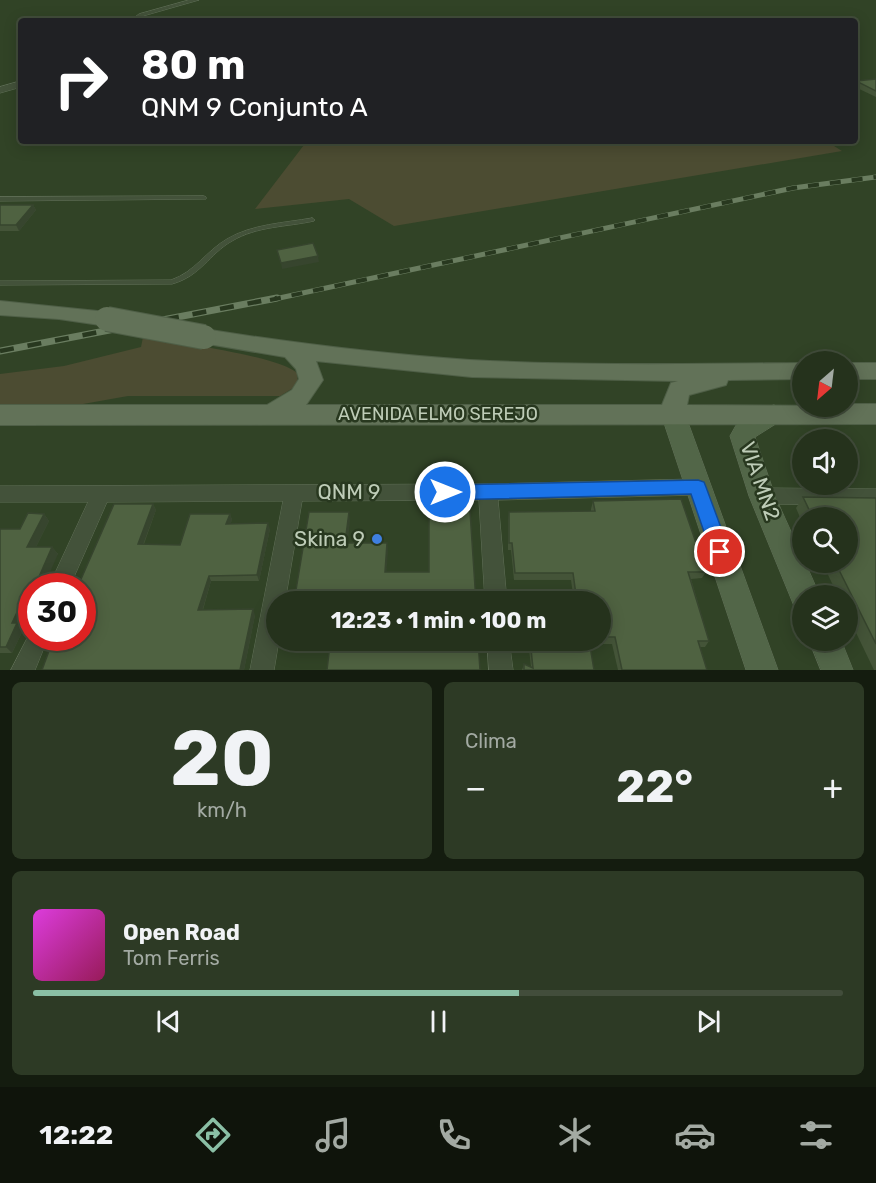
<!DOCTYPE html>
<html lang="pt">
<meta charset="utf-8">
<style>
:root{--surface:#25321c;--page:#2d3a25;--text:#f1f3f6;--muted:#a3aaa3;--line:#424d3b;--accent:#8abfa5}
body{margin:0;font-family:Rubik,sans-serif;background:var(--page);color:var(--text);height:100vh;display:flex;flex-direction:column;font-size:22px;white-space:nowrap}
*{box-sizing:border-box;margin:0}
p{font-size:20px;color:var(--muted)}
.icon{flex:none;width:33px;height:33px;fill:none;stroke:currentColor;stroke-width:2;stroke-linecap:round;stroke-linejoin:round}
.map{position:relative;height:670px;overflow:hidden}
.details{display:flex;flex-direction:column;gap:12px;padding:12px;background:#141c0f;flex:1}
.details>*{flex:none}
.banner{position:absolute;left:18px;top:18px;width:840px;height:126px;border-radius:6px;box-shadow:0 3px 15px #0003,0 0 0 2px var(--line);background:#202124;color:#fff;overflow:hidden}
.needle{width:39px;rotate:208deg}
.fabs{position:absolute;left:792px;top:351px;display:grid;gap:12px}
.fabs a{display:grid;place-items:center;width:66px;height:66px;border-radius:50%;background:var(--surface);box-shadow:0 3px 15px #0003,0 0 0 2px var(--line);font-size:30px}
.speed{position:absolute;left:18px;top:573px;display:flex;gap:12px;font-size:30px;font-weight:700;text-align:center}
.speed>*{display:grid;place-content:center;width:78px;height:78px;border-radius:50%;background:var(--surface);box-shadow:0 3px 15px #0003,0 0 0 2px var(--line);line-height:1}
.speed .limit{border:9px solid #d22;background:#fff;color:#111}
.pin{position:absolute;display:grid;place-items:center;width:51px;height:51px;color:#fff;margin:-26px;border:3px solid #fff;border-radius:50%;box-shadow:0 2px 6px #0007}
.me{position:absolute;width:66px;margin:-33px;rotate:90deg;stroke-linejoin:round;filter:drop-shadow(0 0 4px #0008)}
.turn{display:flex;align-items:center;gap:21px;height:126px;padding:0 24px;font-size:27px}
.turn .icon{width:78px;height:78px;stroke-width:2.5}
.turn b{display:block;font-size:42px;line-height:51px}
.big{font-size:45px;font-weight:700;line-height:1.1}
.details .tile{flex:1;display:flex;flex-direction:column;justify-content:center;gap:9px;min-width:0;padding:0 21px;border-radius:9px;background:var(--page)}
.details .dial{align-items:center;gap:0}
.dial b{font-size:78px;line-height:1}
.song{display:flex;align-items:center;gap:18px}
.cover{width:72px;height:72px;border-radius:9px;background:linear-gradient(135deg,hsl(300 70% 55%),hsl(330 70% 35%))}
.played{height:6px;border-radius:3px;background:linear-gradient(90deg,var(--accent) 60%,var(--line) 60%)}
.keys{display:flex;justify-content:space-around;direction:ltr}
.heat{display:flex;justify-content:space-between;align-items:center;font-size:33px;direction:ltr}
.details .tiles{flex:1;display:grid;gap:12px;grid-template-columns:1fr 1fr}
.tile:last-child{grid-column:span 2}
.trip{position:absolute;left:266px;top:591px;width:345px;height:60px;border-radius:30px;background:var(--surface);box-shadow:0 3px 15px #0003,0 0 0 2px var(--line);font-weight:700;line-height:60px;text-align:center}
.menu{display:flex;height:96px;justify-content:space-around;align-items:center;background:#0f140b;color:var(--muted)}
.menu .icon{width:42px;height:42px}
.menu .active{color:var(--accent)}
.menu b{font-size:27px;color:var(--text)}
.map>svg:first-child{display:block}
</style>
<div class="map">
<svg width="876" height="670" viewBox="0 0 876 670">
<rect width="100%" height="100%" fill="#314326"/>
<g fill="#4c4c32">
<path d="M307 141H826L842 151 394 226 349 199 255 209Z"/>
<path d="M143 337C173 342 279 356 297 373L298 385 280 396H128L83 404 0 405V374L64 366 141 347Z"/>
</g>
<g fill="none" stroke-linecap="round" stroke-linejoin="round">
<defs>
<g id="service">
<path d="M204 196 206 197V199L0 201V197Z"/>
<path d="M312 218 315 220 314 221C287 227 257 226 232 241 209 254 201 276 172 284L0 285V281L171 280C195 272 206 251 227 239 252 224 284 223 312 218Z"/>
</g>
<g id="minor">
<path d="M189 0H199L143 16 138 21H130L139 14Z"/>
<path d="M21 81V87L0 93V87Z"/>
<path d="M698 479 705 481 707 487 705 493 698 495 498 500 507 602H485L479 500 302 501 285 602H276V640H279L274 670H250L283 501 107 502 70 586H49L88 502H0V486L488 484Z"/>
<path d="M762 488 876 489V505L762 504 755 502 752 496 755 490Z"/>
<path d="M32 629V638H48L35 670H11Z"/>
<path d="M487 640H509L513 670H489Z"/>
</g>
<g id="secondary">
<path d="M673 405 681 408 685 414 778 670H746L661 414 665 408Z"/>
<path d="M774 405 782 408 786 414 782 420 755 437 775 496 802 556V562H805L820 596H802V610L794 606 790 596 749 496 730 436 739 420Z"/>
<path d="M809 640H841L853 670H821Z"/>
</g>
<g id="primary">
<path d="M0 301 107 312 115 314 118 319 115 324 107 326 59 319 0 315Z"/>
<path d="M204 329C292 343 381 354 470 360 581 366 692 364 802 363V379L728 380 726 385 689 395 687 405 848 406V404H876V424L0 425V405H267L292 390 299 379 296 369 285 357 196 342 193 337 196 332ZM316 361 472 377 678 381 671 383 662 405H306L323 380Z"/>
<rect x="848" y="363" width="28" height="16"/>
</g>
</defs>
<use href="#service" stroke="#617058" stroke-width="1"/>
<use href="#minor" stroke="#617058" stroke-width="1"/>
<use href="#secondary" stroke="#617058" stroke-width="1"/>
<use href="#primary" stroke="#4f5f47" stroke-width="2"/>
<use href="#service" fill="#43523a" fill-rule="evenodd"/>
<use href="#minor" fill="#43523a" fill-rule="evenodd"/>
<use href="#secondary" fill="#526648" fill-rule="evenodd"/>
<use href="#primary" fill="#627258" fill-rule="evenodd"/>
<defs>
<path id="rail-far1" d="M270 300 793 188 876 177"/>
<path id="rail" d="M0 351 277 298"/>
</defs>
<use href="#rail-far1" stroke="#6a7d60" stroke-width="5"/>
<use href="#rail" stroke="#6a7d60" stroke-width="7"/>
<use href="#rail-far1" stroke="#28381f" stroke-width="4" stroke-dasharray="11" stroke-linecap="butt"/>
<use href="#rail" stroke="#28381f" stroke-width="4.5" stroke-dasharray="14" stroke-linecap="butt"/>
<defs>
<path id="primary-bridge" d="M107 319 204 337"/>
</defs>
<use href="#primary-bridge" stroke="#4f5f47" stroke-width="26" stroke-linecap="butt"/>
<use href="#primary-bridge" stroke="#627258" stroke-width="24"/>
</g>
<g fill="#445438">
<path d="M876 79V97L855 87 856 81Z"/>
<path d="M0 205H33L36 210 19 231H0Z"/>
<path d="M803 497 876 498V670H874L848 616V596H838L822 562H848V518H802V522L796 508Z"/>
<path d="M593 501 706 572 702 578 691 579 709 641 705 647H700L707 670H618L612 644H589L594 670H522L524 664 531 667 528 640H600V602H574L571 580H514L511 550H508V519L509 512 591 511V509Z"/>
<path d="M153 504 156 510 144 544 180 545 230 514 232 520 230 524 270 529 259 581H211L203 610 255 615 244 670H42L63 648 82 638Z"/>
<path d="M44 514 49 521 36 547H52L58 554 32 586V602L20 626 23 630 12 653H0V529H20Z"/>
<path d="M478 640 329 651H326L324 644Z"/>
</g>
<g fill="#37452e">
<path d="M33 205 36 210 19 231 16 225Z"/>
<path d="M318 256 319 262 282 269 281 263Z"/>
<path d="M153 504 156 510 141 550 138 544Z"/>
<path d="M349 512 350 521 347 551 345 543Z"/>
<path d="M44 514 49 521 32 555 27 547Z"/>
<path d="M230 514 232 520 228 530 226 524Z"/>
<path d="M268 523 270 529 259 581 257 575Z"/>
<path d="M387 543 388 551 386 580 385 572Z"/>
<path d="M52 547 58 554 44 586H35Z"/>
<path d="M209 576 211 581 201 615 198 610Z"/>
<path d="M28 589 32 593V602L20 626 23 630 12 653 6 647 12 623Z"/>
<path d="M253 609 255 615 244 670H240Z"/>
</g>
<g fill="#4f6241" stroke="#37452e" stroke-width="1.5">
<path d="M876 79V91L856 81Z"/>
<path d="M0 205H33L16 225H0Z"/>
<path d="M313 243 318 256 281 263 277 250Z"/>
<path d="M803 497 876 498V644L835 562H848V518H813Z"/>
<path d="M681 499 706 572H688L709 641H698L707 670H622L615 637H600V602H577L573 573H515L512 543H509V512L595 511 593 501Z"/>
<path d="M114 504H153L138 544 180 545 190 514H230L226 524 268 523 257 575 209 576 198 610 253 609 240 670H42L50 648H63L67 638H82V586H78Z"/>
<path d="M470 511 476 602H294L309 512H349L345 543H387L385 572H429V512Z"/>
<path d="M28 513 44 514 27 547H52L35 586H32V589H28L12 623H17L6 647H0V529H20Z"/>
<path d="M325 640H478L480 670H327L330 644H324Z"/>
<path d="M530 640H589L594 670H524V664L533 668Z"/>
</g>
<path fill="#1a73e8" stroke="#114b97" stroke-width="1.5" d="M698 480 704 482 706 487 730 552 727 558 720 560 714 558 711 552 691 494 445 500 439 497 436 492 439 487 445 485Z"/>
<circle fill="#3f7fe0" stroke="#28381f" stroke-width="2" cx="377" cy="539" r="6"/>
<g text-anchor="middle" stroke-width="5" stroke-linejoin="round" paint-order="stroke">
<g font-size="18" fill="#beccb7" stroke="#28381f">
<text x="438" y="420">AVENIDA ELMO SEREJO</text>
</g>
<g font-size="21" fill="#beccb7" stroke="#28381f">
<text transform="translate(760 481) rotate(71)" y="7">VIA MN2</text>
<text x="349" y="499">QNM 9</text>
</g>
<g font-size="21" fill="#beccb7" stroke="#28381f" text-anchor="end">
<text x="365" y="546">Skina 9</text>
</g>
</g>
</svg>
<div class="fabs">
<a><svg class="needle" viewBox="-14 -14 28 28"><path d="M0-13l5 13h-10z" fill="#e53935"/><path d="M0 13l5-13h-10z" fill="#a3aaa3"/></svg></a>
<a><svg class="icon" aria-label="sound" viewBox="0 0 24 24"><path d="M4 9h4l5-4v14l-5-4H4zM17 9q2 3 0 6"/></svg></a>
<a><svg class="icon" aria-label="search" viewBox="0 0 24 24"><circle cx="10" cy="10" r="6"/><path d="M15 15l6 6"/></svg></a>
<a><svg class="icon" aria-label="layers" viewBox="0 0 24 24"><path d="M12 4l9 5-9 5-9-5zM3 14l9 5 9-5"/></svg></a>
</div>
<div class="speed"><div class="limit">30</div></div>
<div class="pin" style="left:720px;top:552px;background:#d93025"><svg class="icon" aria-label="arrive" viewBox="0 0 24 24"><path d="M6 21V4h12l-3 4 3 4H6"/></svg></div>
<svg class="me" style="left:445px;top:492px" viewBox="-20 -20 40 40"><circle r="17" fill="#1a73e8" stroke="#fff" stroke-width="3"/><path d="M0-11L8 9 0 5-8 9z" fill="#fff"/></svg>
<div class="trip">12:23 · 1 min · 100 m</div>
<div class="banner">
<div class="turn"><svg class="icon" aria-label="right" viewBox="0 0 24 24"><path d="M7 20v-9h11M14 6l5 5-5 5"/></svg><div><b>80 m</b>QNM 9 Conjunto A</div></div>
</div>
</div>
<section class="details">
<div class="tiles">
<div class="tile dial"><b>20</b><p>km/h</p></div>
<div class="tile"><p>Clima</p>
<div class="heat"><a>−</a><b class="big">22°</b><a>+</a></div>
</div>
<div class="tile">
<div class="song"><i class="cover"></i><div><b>Open Road</b><p>Tom Ferris</p></div></div>
<div class="played"></div>
<div class="keys"><svg class="icon" aria-label="previous" viewBox="0 0 24 24"><path d="M18 5L8 12l10 7zM5 5v14"/></svg><svg class="icon" aria-label="pause" viewBox="0 0 24 24"><path d="M8 5v14M16 5v14"/></svg><svg class="icon" aria-label="next" viewBox="0 0 24 24"><path d="M6 5l10 7-10 7zM19 5v14"/></svg></div>
</div>
</div>
</section>
<nav class="menu">
<b>12:22</b>
<svg class="icon active" aria-label="directions" viewBox="0 0 24 24"><path d="M12 3l9 9-9 9-9-9zM9 14v-3h6M13 9l2 2-2 2"/></svg>
<svg class="icon" aria-label="music" viewBox="0 0 24 24"><path d="M9 18V5l10-2v13"/><circle cx="6" cy="18" r="3"/><circle cx="16" cy="16" r="3"/></svg>
<svg class="icon" aria-label="phone" viewBox="0 0 24 24"><path d="M5 4h4l2 5-3 2q2 4 5 5l2-3 5 2v4C11 20 4 13 5 4z"/></svg>
<svg class="icon" aria-label="climate" viewBox="0 0 24 24"><path d="M12 3v18M4 7l16 10M4 17L20 7"/></svg>
<svg class="icon" aria-label="car" viewBox="0 0 24 24"><path d="M5 17H2v-5l4-1 3-4h7l3 4 3 1v5h-3M9 17h6M6 11h13"/><circle cx="7" cy="17" r="2"/><circle cx="17" cy="17" r="2"/></svg>
<svg class="icon" aria-label="filters" viewBox="0 0 24 24"><path d="M4 7h16M4 17h16"/><circle cx="9" cy="7" r="2"/><circle cx="15" cy="17" r="2"/></svg>
</nav>
